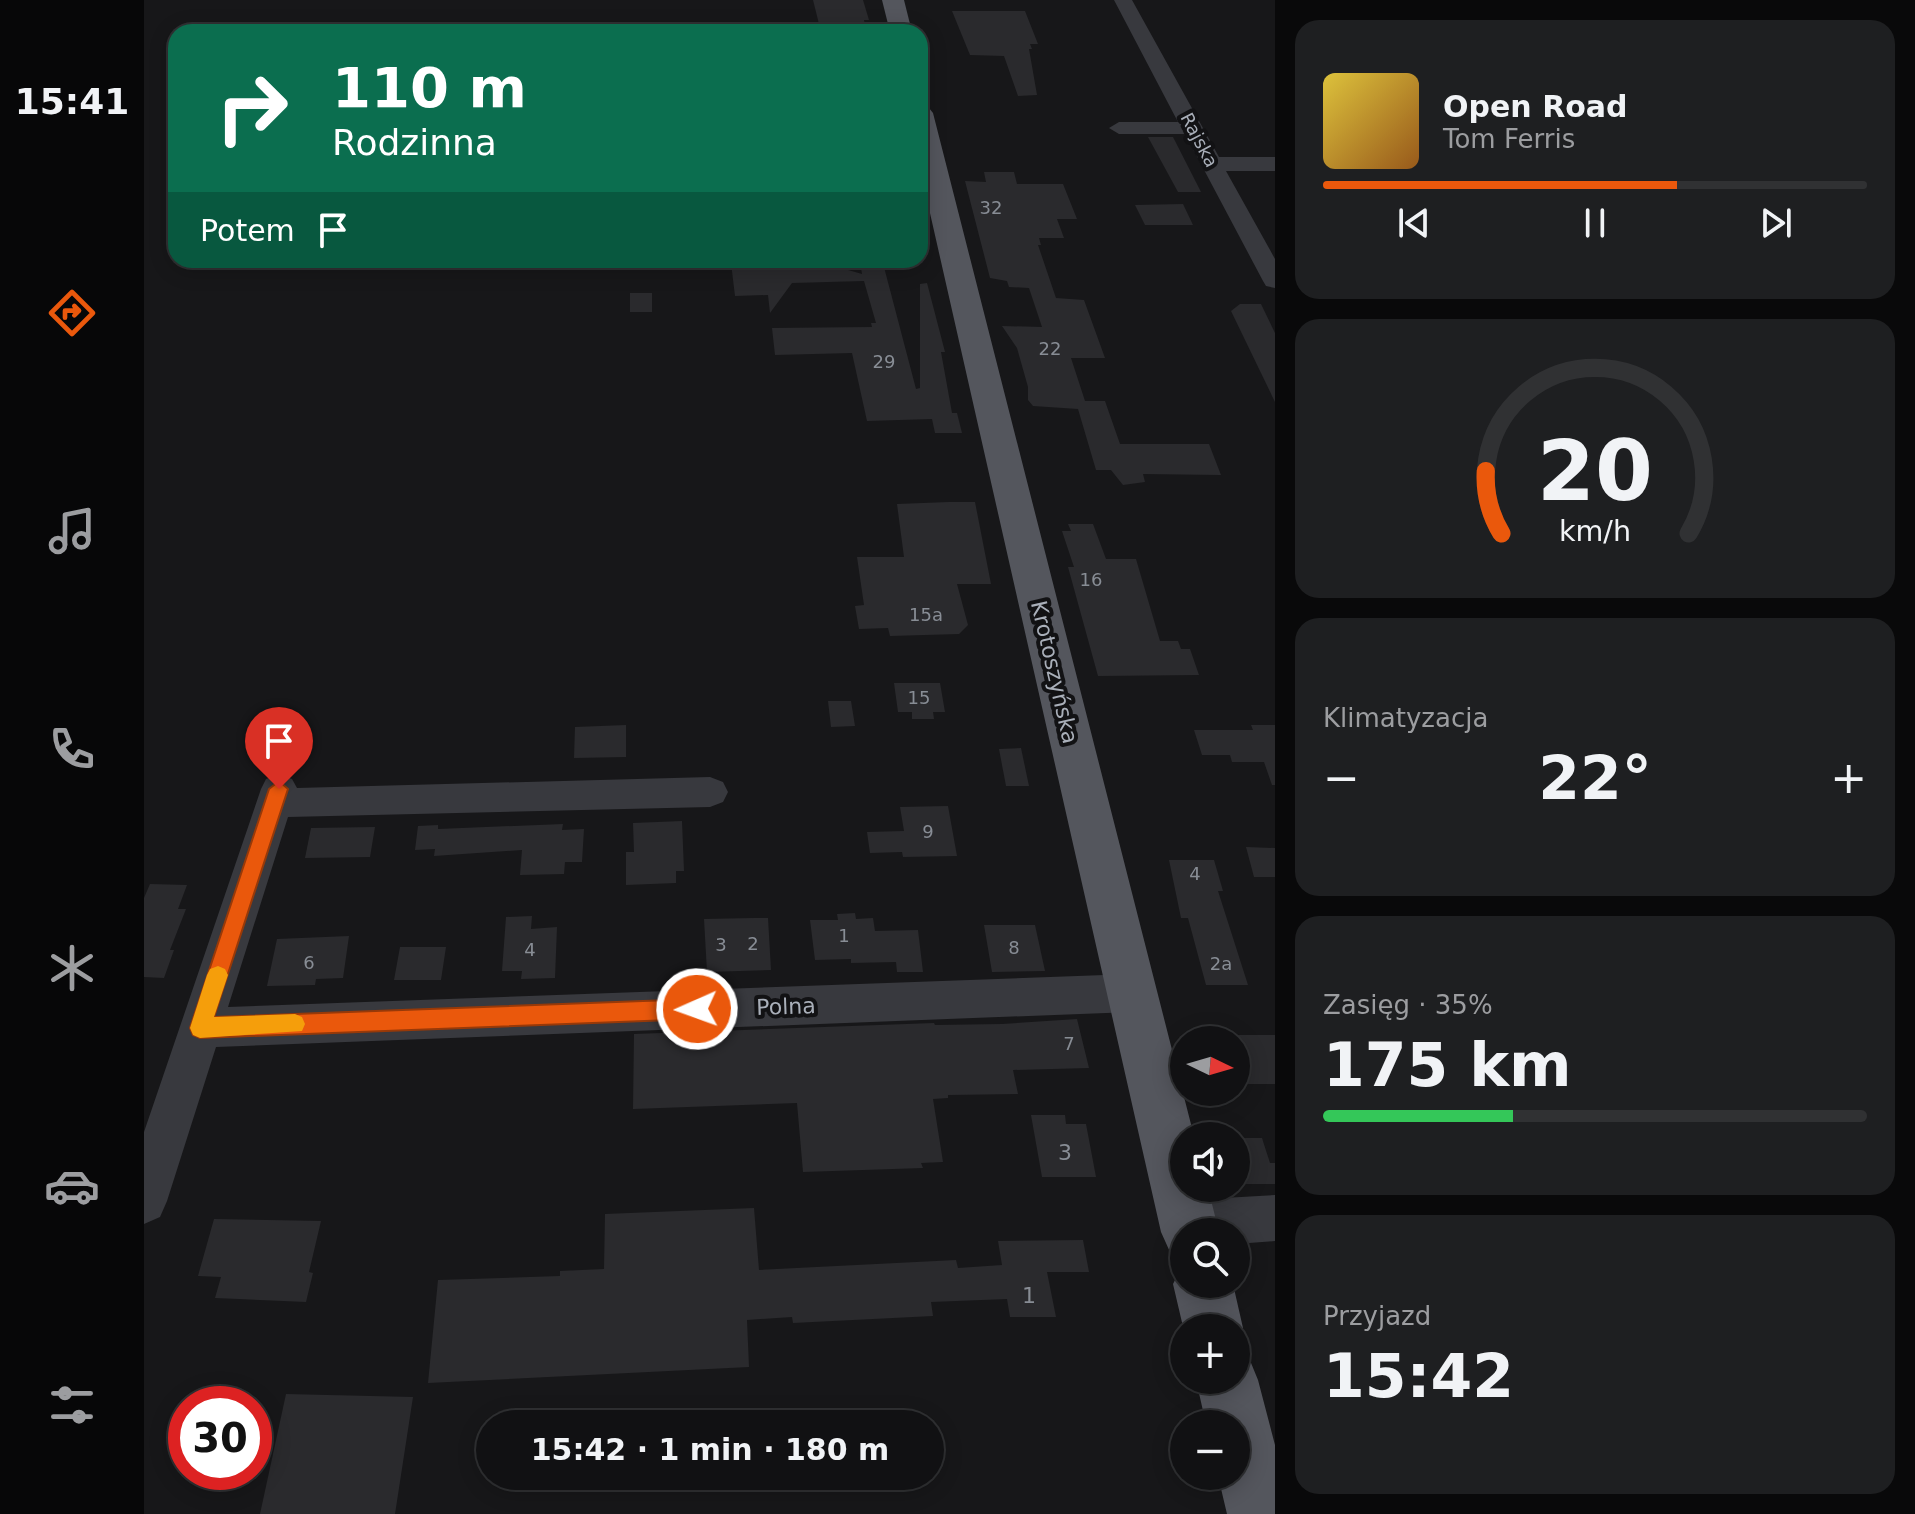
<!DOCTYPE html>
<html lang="pl">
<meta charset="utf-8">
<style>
:root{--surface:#111113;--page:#1e1f21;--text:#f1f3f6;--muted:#9c9da0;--line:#303133;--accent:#ea580c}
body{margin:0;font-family:"DejaVu Sans",sans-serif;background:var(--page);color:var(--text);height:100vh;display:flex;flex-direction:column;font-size:30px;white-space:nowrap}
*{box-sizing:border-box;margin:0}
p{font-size:26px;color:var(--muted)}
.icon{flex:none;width:44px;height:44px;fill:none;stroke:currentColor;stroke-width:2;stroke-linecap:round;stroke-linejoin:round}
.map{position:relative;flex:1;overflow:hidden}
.details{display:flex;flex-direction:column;gap:20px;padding:20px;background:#09090a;width:640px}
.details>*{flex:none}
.guide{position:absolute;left:24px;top:24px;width:760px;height:244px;border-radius:24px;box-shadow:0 4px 20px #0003,0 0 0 2px var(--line);background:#0b6e4f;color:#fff;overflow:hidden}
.needle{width:52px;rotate:95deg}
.buttons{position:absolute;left:1026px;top:1026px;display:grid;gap:16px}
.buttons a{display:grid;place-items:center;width:80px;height:80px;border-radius:50%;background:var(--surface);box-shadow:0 4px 20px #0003,0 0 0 2px var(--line);font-size:40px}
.speed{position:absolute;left:24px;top:1386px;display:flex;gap:16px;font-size:40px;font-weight:700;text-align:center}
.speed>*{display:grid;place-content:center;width:104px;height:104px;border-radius:50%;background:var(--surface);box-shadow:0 4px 20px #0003,0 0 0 2px var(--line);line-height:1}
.speed .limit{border:12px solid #d22;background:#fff;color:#111}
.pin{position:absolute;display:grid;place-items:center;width:68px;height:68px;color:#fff;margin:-82px -34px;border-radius:50% 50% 50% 0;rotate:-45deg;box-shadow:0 0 8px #0007}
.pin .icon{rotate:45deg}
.me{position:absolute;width:88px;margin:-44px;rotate:268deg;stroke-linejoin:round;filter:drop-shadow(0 0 6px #0008)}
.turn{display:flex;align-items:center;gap:28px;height:168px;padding:0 32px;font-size:36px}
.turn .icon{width:104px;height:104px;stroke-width:2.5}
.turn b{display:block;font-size:56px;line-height:68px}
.then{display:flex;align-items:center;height:76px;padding:0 32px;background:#0003;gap:16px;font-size:30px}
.big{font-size:60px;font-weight:700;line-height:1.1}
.details .widget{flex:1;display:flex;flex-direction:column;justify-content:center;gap:12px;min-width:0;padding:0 28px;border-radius:24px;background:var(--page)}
.details .dial{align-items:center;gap:0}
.dial svg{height:208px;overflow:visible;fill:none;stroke:var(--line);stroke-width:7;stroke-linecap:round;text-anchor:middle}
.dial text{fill:var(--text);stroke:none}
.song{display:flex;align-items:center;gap:24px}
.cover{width:96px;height:96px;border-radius:12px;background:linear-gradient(135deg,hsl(50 70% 55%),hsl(30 70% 35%))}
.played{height:8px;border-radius:4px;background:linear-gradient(90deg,var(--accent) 65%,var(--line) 65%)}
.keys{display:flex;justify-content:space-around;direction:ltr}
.heat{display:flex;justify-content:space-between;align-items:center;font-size:44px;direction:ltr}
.charge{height:12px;border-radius:6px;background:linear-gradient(90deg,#34c759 35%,var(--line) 0)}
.trip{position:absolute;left:332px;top:1410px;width:468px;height:80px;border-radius:40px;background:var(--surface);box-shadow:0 4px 20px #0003,0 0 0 2px var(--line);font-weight:700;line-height:80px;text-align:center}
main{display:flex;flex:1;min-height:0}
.menu{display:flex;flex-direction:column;width:144px;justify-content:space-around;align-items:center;background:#070708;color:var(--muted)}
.menu .icon{width:56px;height:56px}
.menu .active{color:var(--accent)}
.menu b{font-size:36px;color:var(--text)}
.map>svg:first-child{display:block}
</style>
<main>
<nav class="menu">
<b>15:41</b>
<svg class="icon active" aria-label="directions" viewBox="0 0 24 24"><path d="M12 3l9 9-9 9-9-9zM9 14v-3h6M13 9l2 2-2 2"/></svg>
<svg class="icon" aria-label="music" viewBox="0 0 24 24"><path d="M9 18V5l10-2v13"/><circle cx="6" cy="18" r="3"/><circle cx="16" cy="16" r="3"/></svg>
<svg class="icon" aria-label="phone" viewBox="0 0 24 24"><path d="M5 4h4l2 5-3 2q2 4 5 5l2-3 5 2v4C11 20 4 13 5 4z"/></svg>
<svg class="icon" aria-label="climate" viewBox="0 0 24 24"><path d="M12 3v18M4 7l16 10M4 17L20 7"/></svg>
<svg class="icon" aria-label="car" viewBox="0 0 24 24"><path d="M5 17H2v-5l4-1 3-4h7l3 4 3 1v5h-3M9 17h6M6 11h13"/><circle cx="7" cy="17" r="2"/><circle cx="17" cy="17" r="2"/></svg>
<svg class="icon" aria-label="filters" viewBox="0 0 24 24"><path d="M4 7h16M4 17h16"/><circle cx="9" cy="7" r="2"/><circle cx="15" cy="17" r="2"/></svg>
</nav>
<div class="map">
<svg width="1131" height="1514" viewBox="0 0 1131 1514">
<rect width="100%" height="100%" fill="#171719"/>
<g fill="#2a2a2d">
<path d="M669 0H719L725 20H720L722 30 677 32Z"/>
<path d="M808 11H881L894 44H886L888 49H885L893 95 874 96 860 56 826 55Z"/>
<path d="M1004 137H1029L1057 192H1034Z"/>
<path d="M840 172H870L873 184H919L933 219H913L920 238H895L897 245H894L912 298 940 300 961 358H927L941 401H961L976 444H1065L1077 475 999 474 1001 482 979 485 967 470H952L934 409 889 406 884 400V387L873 348 858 326 898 327 885 288 865 287 863 281 846 278 821 181 842 182Z"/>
<path d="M1039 204 1049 225H1001L991 205Z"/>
<path d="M638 261V264L680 263 718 274 717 268 740 267 772 389 776 388V284L783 283 801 352H797L808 413H813L818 433H791L788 419 723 421 708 353 631 355 628 328 728 327 727 323H732L720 281 648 283 626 313 624 295 591 296 587 263Z"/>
<rect x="486" y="293" width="22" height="19"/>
<path d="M1096 304H1117L1131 333V402L1087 311Z"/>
<path d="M805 502H831L847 584H813L824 625 815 634 746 636 744 628 715 629 711 606 720 605 713 557H760L753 504Z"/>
<path d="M924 524H949L962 559H992L1016 641H1034L1037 649H1046L1055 675 954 676 924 567H930L918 531H927Z"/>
<path d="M750 683H796L801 712H789L790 719H768V712H754Z"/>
<path d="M684 701H707L711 726 687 727Z"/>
<path d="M482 725V757L430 758 431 727Z"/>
<path d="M1107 725H1131V785H1128L1120 762H1088L1086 755H1058L1050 730H1109Z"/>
<path d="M877 748 885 786H862L855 749Z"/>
<path d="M804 806 813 856 759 857 758 852 726 853 723 832 760 831 756 807Z"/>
<path d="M538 821 540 871H532V883L482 885V852H490L489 823Z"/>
<path d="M419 824 418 830 440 829 438 862H421L420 874 376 875 378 850 290 856 291 849 271 850 274 826 294 825V829Z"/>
<path d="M231 827 226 857 161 858 167 828Z"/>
<path d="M1102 847 1131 848V877H1110Z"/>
<path d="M1025 860H1070L1079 891H1074L1104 985H1062L1044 918H1037Z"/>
<path d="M6 884 43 885 34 909H42L26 950H30L20 978 0 977V898Z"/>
<path d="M711 913 712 919 729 918 731 931 774 930 779 972H753L752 962 707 963V959L671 960 666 920H694L693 914Z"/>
<path d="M388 916 387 929 413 927 411 978 377 979 378 971H358L362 917Z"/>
<path d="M610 918H624L627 970 563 972 560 919Z"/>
<path d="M840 925H891L901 971 848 972Z"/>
<path d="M205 936 199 978 172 979 171 985 123 986 133 939Z"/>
<path d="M256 947H302L297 980H250Z"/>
<path d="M933 1019 945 1068 869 1070 874 1094 804 1095V1098L789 1099 799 1162 777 1163 779 1168 659 1172 653 1103 489 1109 490 1034 790 1023 791 1025 858 1024Z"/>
<path d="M1094 1035H1131V1084H1102L1094 1057H1101Z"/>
<path d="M887 1115H921L922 1124H942L952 1177H898Z"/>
<path d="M1092 1138H1118L1126 1163H1131V1184H1092Z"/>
<path d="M610 1208 615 1270 812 1260 814 1268 858 1265 854 1241 939 1240 945 1272H903L912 1317H866L863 1299 787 1302 789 1316 649 1323 648 1317 603 1320 605 1367 284 1383 294 1280 416 1276V1271L460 1269 461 1214Z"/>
<path d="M70 1219 177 1221 165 1272 169 1273 162 1302 71 1298 77 1277 54 1276Z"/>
<path d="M142 1394 269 1397 251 1514H116Z"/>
</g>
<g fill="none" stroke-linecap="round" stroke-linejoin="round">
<path stroke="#3e4045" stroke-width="3" stroke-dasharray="2 3" stroke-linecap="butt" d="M776 62 785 96"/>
<g fill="#38393e" fill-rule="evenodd">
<path d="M970 0H988L1075 157H1131V171H1082L1131 259V288L1122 286 1119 281 1041 134H975L965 128 975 122H1034Z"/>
<path d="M135 774 148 779 153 788 566 777 579 782 584 792 579 802 566 807 144 817 84 1007 988 974 1003 980 1009 993 1003 1006 988 1012 72 1047 23 1201 16 1217 0 1224V1132L117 789 122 779Z"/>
<path d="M1131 1195V1241L1092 1244V1232H1040V1246L1027 1241 1020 1224 1027 1207 1044 1200Z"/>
</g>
<g fill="#54565d" fill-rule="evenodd">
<path d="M738 0H760L768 32H746Z"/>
<path d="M776 105 785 108 789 113 1050 1136H1040V1188H1064L1075 1232H1040V1258L1026 1252 1017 1232 776 169Z"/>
<path d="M1040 1262V1284H1089L1099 1328 1092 1346V1328H1040V1331L1029 1284Z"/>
<path d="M1092 1353 1105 1358 1114 1380 1131 1445V1514H1083L1074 1476H1092V1424H1062L1052 1380H1092Z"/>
</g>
</g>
<path fill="#ea580c" stroke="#983908" stroke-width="2" d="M135 781 144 789 70 1017 553 999 561 1002 564 1009 561 1016 553 1019 56 1038 49 1035 46 1028 125 789Z"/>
<path fill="#f59e0b" d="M74 966 81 969 84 975 70 1017 151 1014 158 1017 161 1024 158 1031 56 1038 49 1035 46 1028 63 975 66 969Z"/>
<g text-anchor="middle" stroke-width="8" stroke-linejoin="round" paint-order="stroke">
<g font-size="18" fill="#a9afb9" stroke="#121214">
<text transform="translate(1055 140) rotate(62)" y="6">Rajska</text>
</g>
<g font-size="18" fill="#888d95">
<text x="847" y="214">32</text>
<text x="906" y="355">22</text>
<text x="740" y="368">29</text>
<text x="947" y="586">16</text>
<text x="782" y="621">15a</text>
<text x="775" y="704">15</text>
<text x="784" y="838">9</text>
<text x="1051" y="880">4</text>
<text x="700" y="942">1</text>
<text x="609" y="950">2</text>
<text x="577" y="951">3</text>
<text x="870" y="954">8</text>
<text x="386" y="956">4</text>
<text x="165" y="969">6</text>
<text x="1077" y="970">2a</text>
<text x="925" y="1050">7</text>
</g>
<g font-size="22" fill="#a9afb9" stroke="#121214">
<text transform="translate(911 672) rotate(77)" y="8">Krotoszyńska</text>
<text transform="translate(642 1006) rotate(-2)" y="8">Polna</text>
</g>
<g font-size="22" fill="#888d95">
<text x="921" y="1160">3</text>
<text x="885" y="1303">1</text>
</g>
</g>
</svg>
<div class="buttons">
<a><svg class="needle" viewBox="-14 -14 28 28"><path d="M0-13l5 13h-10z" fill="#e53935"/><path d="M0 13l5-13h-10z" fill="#9c9da0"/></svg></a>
<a><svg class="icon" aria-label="sound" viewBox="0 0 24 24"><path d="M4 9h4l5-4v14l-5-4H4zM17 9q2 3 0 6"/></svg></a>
<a><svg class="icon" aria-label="search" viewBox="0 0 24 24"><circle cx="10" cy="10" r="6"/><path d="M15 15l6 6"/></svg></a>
<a>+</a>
<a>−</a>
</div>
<div class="speed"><div class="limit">30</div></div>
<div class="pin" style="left:135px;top:789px;background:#d93025"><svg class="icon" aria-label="arrive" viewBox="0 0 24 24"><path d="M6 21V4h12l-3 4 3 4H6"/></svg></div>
<svg class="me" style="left:553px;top:1009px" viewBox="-20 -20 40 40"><circle r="17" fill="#ea580c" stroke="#fff" stroke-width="3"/><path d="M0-11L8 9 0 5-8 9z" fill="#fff"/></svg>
<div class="trip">15:42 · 1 min · 180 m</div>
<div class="guide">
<div class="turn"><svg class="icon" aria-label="right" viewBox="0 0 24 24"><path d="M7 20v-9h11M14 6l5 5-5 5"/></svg><div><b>110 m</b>Rodzinna</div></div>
<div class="then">Potem<svg class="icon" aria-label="arrive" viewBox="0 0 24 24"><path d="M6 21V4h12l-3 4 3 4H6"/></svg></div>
</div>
</div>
<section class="details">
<div class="widget">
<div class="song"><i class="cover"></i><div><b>Open Road</b><p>Tom Ferris</p></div></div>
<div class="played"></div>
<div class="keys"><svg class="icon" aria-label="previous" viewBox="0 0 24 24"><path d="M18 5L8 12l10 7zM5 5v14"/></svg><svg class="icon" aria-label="pause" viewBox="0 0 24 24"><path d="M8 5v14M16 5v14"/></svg><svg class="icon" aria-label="next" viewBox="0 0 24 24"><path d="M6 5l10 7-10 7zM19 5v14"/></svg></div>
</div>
<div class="widget dial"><svg viewBox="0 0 100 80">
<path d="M14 69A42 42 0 1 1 86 69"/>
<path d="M14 69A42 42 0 0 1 8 45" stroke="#ea580c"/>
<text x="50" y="56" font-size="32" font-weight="700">20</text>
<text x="50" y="72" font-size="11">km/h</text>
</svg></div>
<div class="widget"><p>Klimatyzacja</p>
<div class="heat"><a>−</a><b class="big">22°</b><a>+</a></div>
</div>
<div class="widget"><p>Zasięg · 35%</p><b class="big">175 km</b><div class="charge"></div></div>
<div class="widget"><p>Przyjazd</p><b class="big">15:42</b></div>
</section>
</main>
